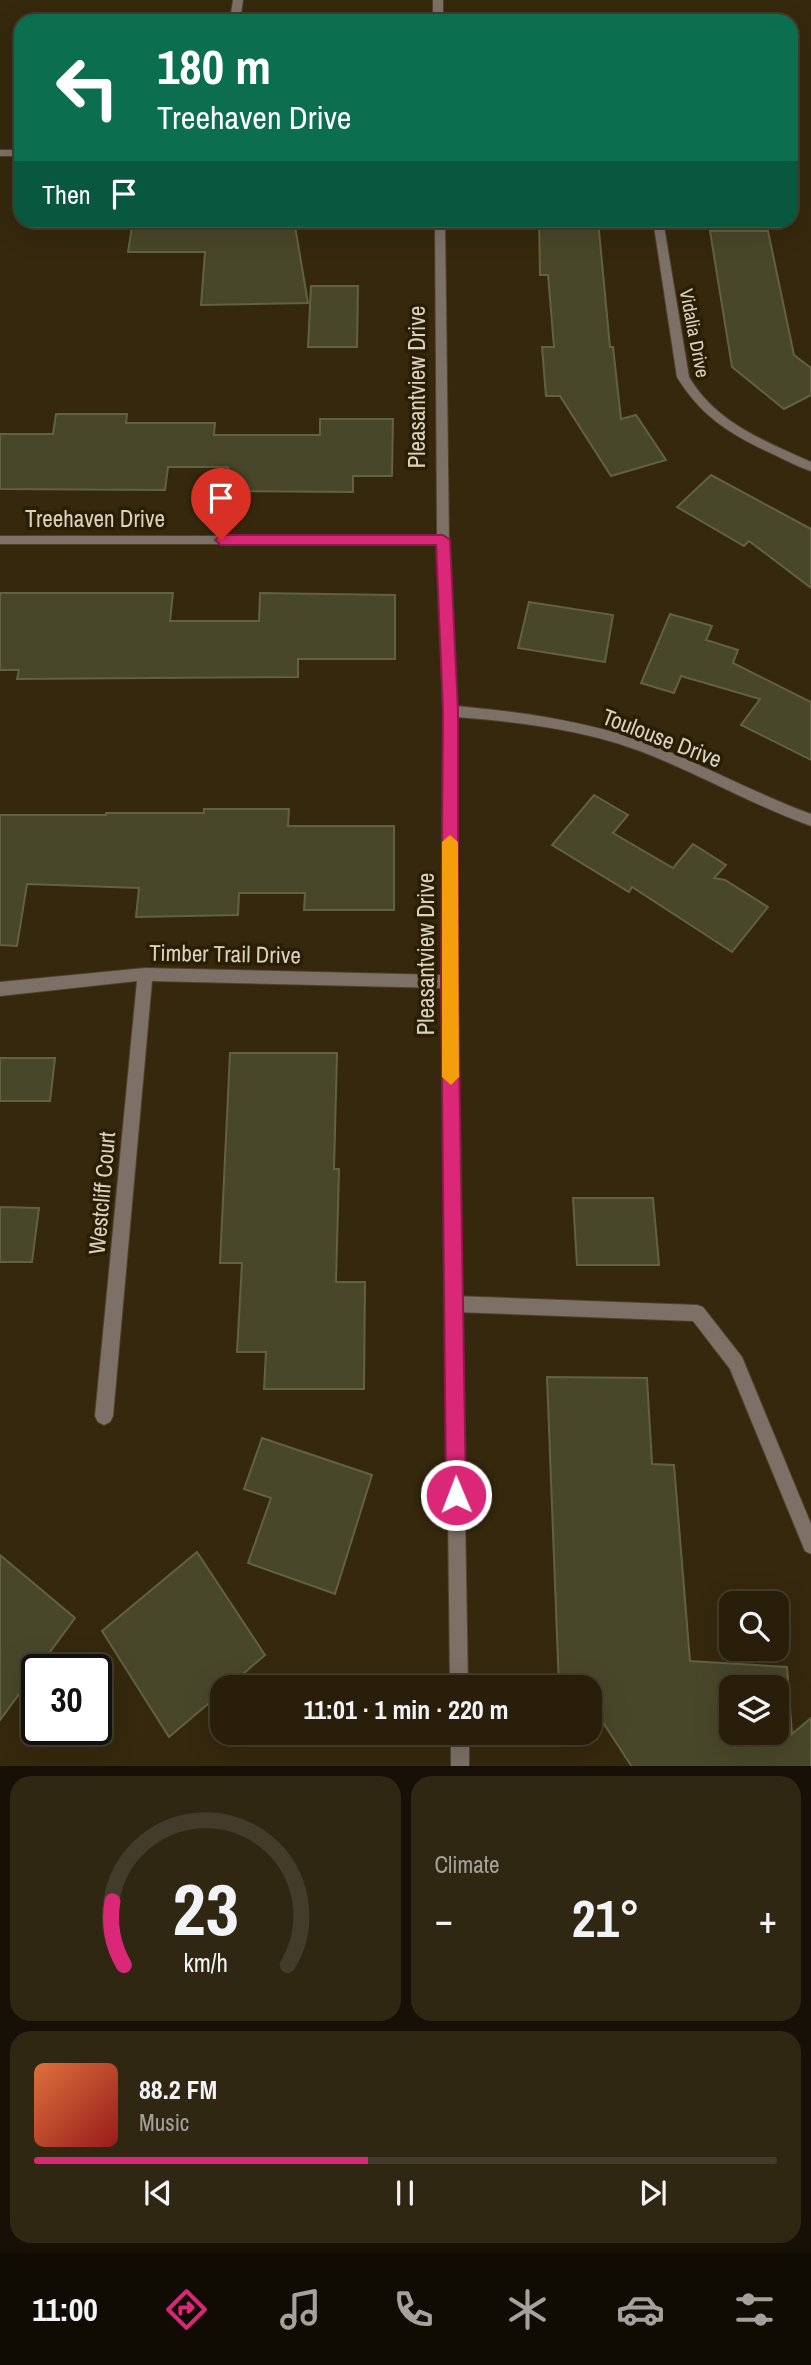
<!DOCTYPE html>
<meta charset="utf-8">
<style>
:root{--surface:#281e0a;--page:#302713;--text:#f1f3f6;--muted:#a5a29c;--line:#443c2b;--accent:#db2777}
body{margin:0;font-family:"Archivo Narrow",sans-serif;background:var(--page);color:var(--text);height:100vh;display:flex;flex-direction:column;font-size:26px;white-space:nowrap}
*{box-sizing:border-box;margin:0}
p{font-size:23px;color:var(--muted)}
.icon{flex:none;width:38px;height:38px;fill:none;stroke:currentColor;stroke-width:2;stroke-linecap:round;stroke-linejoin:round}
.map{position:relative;height:1766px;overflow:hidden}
.sheet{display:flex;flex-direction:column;gap:10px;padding:10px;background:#161006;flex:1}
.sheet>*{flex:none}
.banner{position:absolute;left:14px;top:14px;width:784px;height:214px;border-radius:21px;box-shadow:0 7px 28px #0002,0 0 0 2px var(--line);background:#0b6e4f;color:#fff;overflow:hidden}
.controls{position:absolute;left:719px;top:1591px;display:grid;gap:14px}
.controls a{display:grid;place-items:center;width:70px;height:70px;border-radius:14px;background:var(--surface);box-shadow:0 7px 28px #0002,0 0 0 2px var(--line);font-size:35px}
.speed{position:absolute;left:21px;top:1654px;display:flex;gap:14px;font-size:35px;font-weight:700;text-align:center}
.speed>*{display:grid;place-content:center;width:91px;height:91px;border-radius:50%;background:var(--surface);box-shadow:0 7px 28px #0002,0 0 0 2px var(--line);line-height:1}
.speed .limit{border:4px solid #111;border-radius:10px;background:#fff;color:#111}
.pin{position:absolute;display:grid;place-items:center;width:60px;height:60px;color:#fff;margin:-72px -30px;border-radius:50% 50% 50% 0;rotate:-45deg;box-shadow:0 0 7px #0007}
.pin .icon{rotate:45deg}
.me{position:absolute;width:77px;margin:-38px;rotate:359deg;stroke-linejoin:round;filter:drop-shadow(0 0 5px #0008)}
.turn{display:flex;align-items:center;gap:24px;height:147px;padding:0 28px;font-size:32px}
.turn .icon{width:91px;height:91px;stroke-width:2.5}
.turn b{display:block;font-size:49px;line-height:60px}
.then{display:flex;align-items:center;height:66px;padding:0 28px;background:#0003;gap:14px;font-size:26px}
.big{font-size:52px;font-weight:700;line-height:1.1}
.sheet .widget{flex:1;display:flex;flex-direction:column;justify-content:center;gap:10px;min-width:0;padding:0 24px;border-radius:21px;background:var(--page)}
.sheet .dial{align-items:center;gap:0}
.dial svg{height:182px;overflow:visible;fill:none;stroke:var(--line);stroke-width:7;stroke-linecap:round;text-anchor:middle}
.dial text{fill:var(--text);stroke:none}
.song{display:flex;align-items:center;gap:21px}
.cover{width:84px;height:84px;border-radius:10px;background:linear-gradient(135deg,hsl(20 70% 55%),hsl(0 70% 35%))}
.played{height:7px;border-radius:4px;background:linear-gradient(90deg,var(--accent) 45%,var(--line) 45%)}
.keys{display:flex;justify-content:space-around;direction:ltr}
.heat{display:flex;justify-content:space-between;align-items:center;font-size:38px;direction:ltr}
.sheet .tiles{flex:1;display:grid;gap:10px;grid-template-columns:1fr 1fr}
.widget:last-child{grid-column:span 2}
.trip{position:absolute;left:210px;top:1675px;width:392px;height:70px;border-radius:21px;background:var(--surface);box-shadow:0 7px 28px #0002,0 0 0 2px var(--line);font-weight:700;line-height:70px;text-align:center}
.tab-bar{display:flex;height:112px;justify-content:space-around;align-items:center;background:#100c04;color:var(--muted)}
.tab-bar .icon{width:49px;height:49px}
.tab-bar .selected{color:var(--accent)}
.tab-bar b{font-size:32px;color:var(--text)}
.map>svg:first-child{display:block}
</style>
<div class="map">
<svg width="811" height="1767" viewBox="0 0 811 1767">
<rect width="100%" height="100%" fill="#35280d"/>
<g fill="#48472a" stroke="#626142" stroke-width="2" fill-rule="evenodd">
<path d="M133 220H294L308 303 201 305 205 252H128Z"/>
<path d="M539 220H598L610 347H613L621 419 636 415 666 460 611 476 560 396H546L542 347H554L548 275H540Z"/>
<path d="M710 231H768L794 355 811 368V395L784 409 732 367Z"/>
<path d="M311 286H358L357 347H308Z"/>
<path d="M56 414H127L126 423H215L214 435H320V419H393L392 476H353V492L226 491 228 467H168L165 490 0 489V434H53Z"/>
<path d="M711 475 811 529V588L749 541 744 546 677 507Z"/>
<path d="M0 593H173L170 621H259L260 593 395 595V659H298V677L17 679 19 670H0Z"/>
<path d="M529 602 613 615 605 662 518 648Z"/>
<path d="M670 614 712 626 706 640 738 650 733 663 811 702V760L741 725 760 699 681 676 674 693 641 683Z"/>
<path d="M594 795 628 815 613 833 673 868 693 844 726 865 714 878 725 880 768 907 732 952 632 887 629 892 552 845Z"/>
<path d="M204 809H289L288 826H394V910H304L305 893H239L238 915 136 917 139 888 27 884 17 946 0 945V815H106V813H204Z"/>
<path d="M230 1053H337L334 1169H339L336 1282H365L364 1389H264L266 1352H237L242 1263H220Z"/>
<path d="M0 1058H55L50 1101H0Z"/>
<path d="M573 1198H653L659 1265H577Z"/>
<path d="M0 1207 39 1208 32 1262H0Z"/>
<path d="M547 1377 647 1378 652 1464 674 1465 690 1661 787 1667 792 1734 811 1718V1767H632L604 1724H590V1687H559ZM732 1687H777V1732H732Z"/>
<path d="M262 1438 372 1475 335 1594 248 1563 271 1498 244 1489Z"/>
<path d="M197 1552 265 1655 228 1687H222V1692L169 1737 102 1631Z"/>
<path d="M0 1555 75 1618 0 1720Z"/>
</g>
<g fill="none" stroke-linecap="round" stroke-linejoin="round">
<defs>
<path id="service" d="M454 1296 697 1305 703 1307 742 1357 811 1524V1554L805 1551 730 1369 693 1321 454 1312 448 1310 446 1304 448 1298Z"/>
<g id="minor">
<path d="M233 0H243L240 21H230Z"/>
<rect x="433" y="0" width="10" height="21"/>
<rect x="0" y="150" width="21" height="6"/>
<path d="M435 220H445L449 540 456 706C522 712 587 721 650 744 704 765 756 794 811 814V826C752 805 698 773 640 751 581 729 518 722 457 717L456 982 468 1687H450L442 988 152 981 113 1416 110 1422 104 1425 98 1422 95 1416 137 981 0 996V982L145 968 442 975 443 711 437 544H0V536H437Z"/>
<path d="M653 220H663L689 377C716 423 765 441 811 462V471C799 467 787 461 775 455 733 436 702 418 677 377Z"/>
<rect x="451" y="1732" width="18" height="35"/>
</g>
</defs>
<use href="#service" stroke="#4f432a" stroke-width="2"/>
<use href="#minor" stroke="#4f432a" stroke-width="2"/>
<use href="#service" fill="#7c7067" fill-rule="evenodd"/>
<use href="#minor" fill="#7c7067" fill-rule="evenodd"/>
</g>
<path fill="#db2777" stroke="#8e194d" stroke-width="2" d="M221 535H443L450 540 458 711V982L466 1495 463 1502 456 1505 449 1502 446 1495 441 982 443 711 436 545H221L215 540Z"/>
<path fill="#f59e0b" d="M450 835 458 842 459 1077 451 1085 442 1077V842Z"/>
<g text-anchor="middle" stroke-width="7" stroke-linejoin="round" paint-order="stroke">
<g font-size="19" fill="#dad2c3" stroke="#2b1f03">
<text transform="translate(695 333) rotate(79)" y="7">Vidalia Drive</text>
</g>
<g font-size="23" fill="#dad2c3" stroke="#2b1f03">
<text transform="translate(417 387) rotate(-90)" y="8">Pleasantview Drive</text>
<text x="95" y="527">Treehaven Drive</text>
<text transform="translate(662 738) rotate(21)" y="8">Toulouse Drive</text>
<text transform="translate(225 954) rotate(1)" y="8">Timber Trail Drive</text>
<text transform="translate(426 954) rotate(-90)" y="8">Pleasantview Drive</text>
<text transform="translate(102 1193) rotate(-85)" y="8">Westcliff Court</text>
</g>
</g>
</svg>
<div class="controls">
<a><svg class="icon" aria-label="search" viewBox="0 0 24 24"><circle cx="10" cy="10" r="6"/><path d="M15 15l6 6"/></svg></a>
<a><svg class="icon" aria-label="layers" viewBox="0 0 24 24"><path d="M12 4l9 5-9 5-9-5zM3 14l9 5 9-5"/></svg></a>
</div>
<div class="speed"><div class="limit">30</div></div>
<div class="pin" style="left:221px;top:540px;background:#d93025"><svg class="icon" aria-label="arrive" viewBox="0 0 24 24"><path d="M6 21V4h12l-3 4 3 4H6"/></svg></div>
<svg class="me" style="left:456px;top:1495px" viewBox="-20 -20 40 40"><circle r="17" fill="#db2777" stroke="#fff" stroke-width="3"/><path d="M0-11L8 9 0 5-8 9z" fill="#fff"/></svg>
<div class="trip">11:01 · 1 min · 220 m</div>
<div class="banner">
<div class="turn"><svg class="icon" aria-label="left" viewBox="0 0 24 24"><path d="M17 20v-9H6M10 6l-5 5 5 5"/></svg><div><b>180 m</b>Treehaven Drive</div></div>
<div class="then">Then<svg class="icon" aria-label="arrive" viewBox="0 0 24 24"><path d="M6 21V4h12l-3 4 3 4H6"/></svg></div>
</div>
</div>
<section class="sheet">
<div class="tiles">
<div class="widget dial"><svg viewBox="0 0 100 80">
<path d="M14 69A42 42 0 1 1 86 69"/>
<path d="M14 69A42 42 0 0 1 9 41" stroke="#db2777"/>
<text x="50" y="56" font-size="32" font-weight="700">23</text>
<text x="50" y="72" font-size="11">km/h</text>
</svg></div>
<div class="widget"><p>Climate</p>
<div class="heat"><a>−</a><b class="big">21°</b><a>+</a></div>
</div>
<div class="widget">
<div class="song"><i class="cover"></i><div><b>88.2 FM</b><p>Music</p></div></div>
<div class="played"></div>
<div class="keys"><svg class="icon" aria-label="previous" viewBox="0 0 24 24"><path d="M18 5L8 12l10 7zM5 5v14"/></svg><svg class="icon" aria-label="pause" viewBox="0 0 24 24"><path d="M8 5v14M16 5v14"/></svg><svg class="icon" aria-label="next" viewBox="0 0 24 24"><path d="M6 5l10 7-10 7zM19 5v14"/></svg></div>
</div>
</div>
</section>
<nav class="tab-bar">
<b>11:00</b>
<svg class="icon selected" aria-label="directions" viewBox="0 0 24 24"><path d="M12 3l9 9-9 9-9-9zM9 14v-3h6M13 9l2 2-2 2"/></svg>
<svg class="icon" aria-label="music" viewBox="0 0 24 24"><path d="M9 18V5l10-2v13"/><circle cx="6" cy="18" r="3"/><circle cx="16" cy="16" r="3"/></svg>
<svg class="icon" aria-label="phone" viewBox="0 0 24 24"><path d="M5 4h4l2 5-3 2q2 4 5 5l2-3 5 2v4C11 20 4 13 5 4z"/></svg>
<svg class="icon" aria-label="climate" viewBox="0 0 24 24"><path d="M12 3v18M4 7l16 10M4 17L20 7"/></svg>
<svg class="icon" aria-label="car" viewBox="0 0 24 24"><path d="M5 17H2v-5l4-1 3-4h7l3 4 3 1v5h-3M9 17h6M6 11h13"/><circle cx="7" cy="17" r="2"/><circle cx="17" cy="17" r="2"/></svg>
<svg class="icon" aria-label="filters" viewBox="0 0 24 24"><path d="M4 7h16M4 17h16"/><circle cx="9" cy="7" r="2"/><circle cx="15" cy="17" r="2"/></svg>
</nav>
